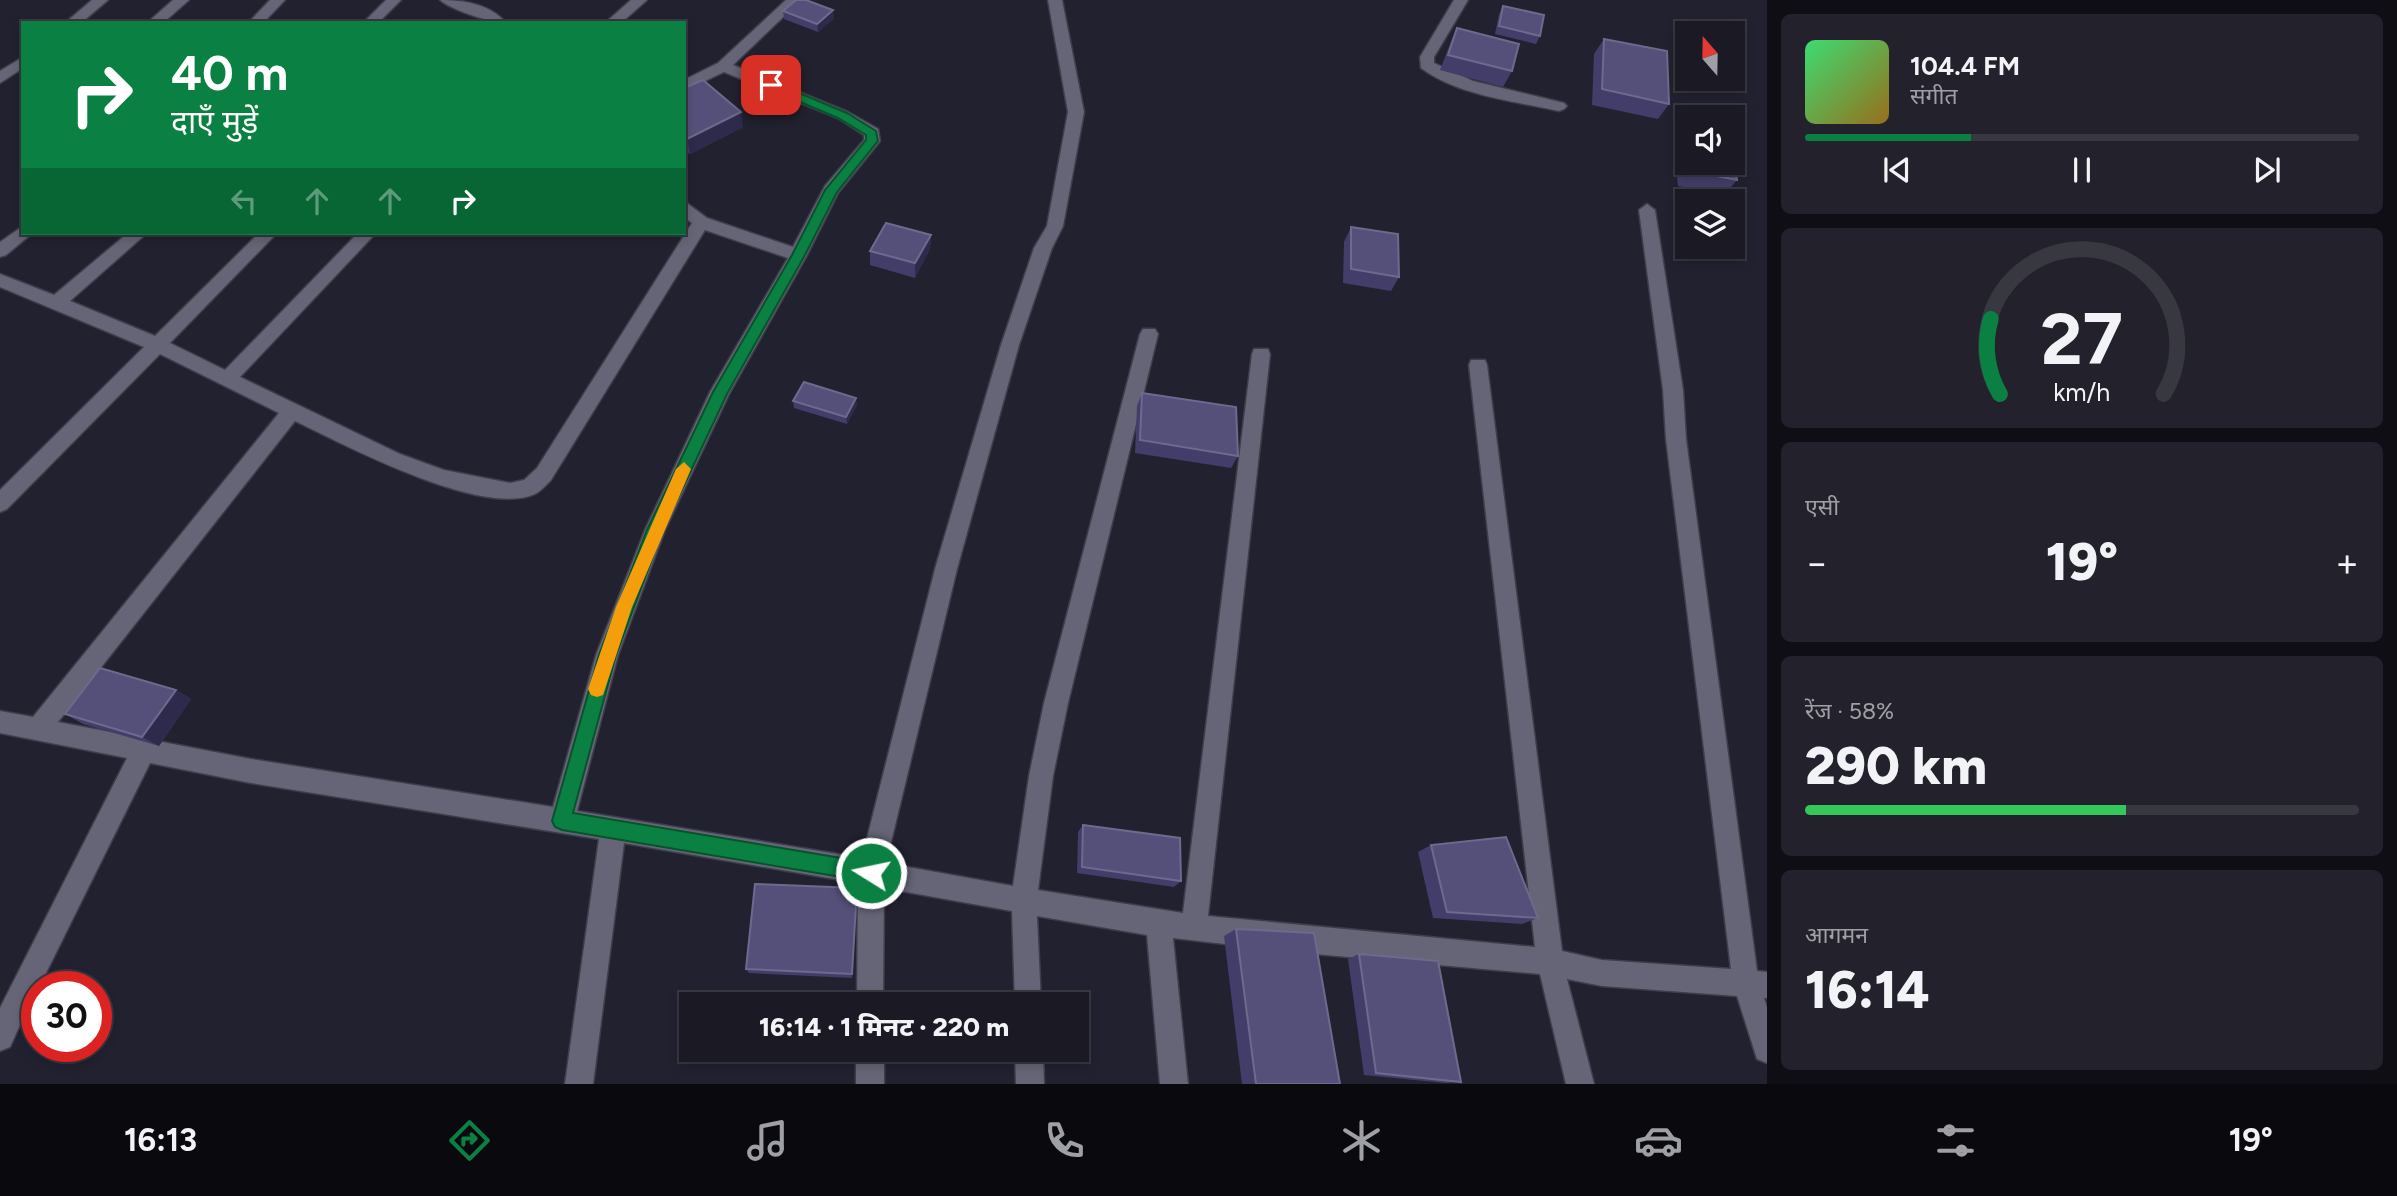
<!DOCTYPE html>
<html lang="hi">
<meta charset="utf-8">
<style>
:root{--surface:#1a1924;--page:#23222c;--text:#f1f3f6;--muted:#9fa0a6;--line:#383841;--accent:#0b8043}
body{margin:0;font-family:Figtree,"Noto Sans Devanagari",sans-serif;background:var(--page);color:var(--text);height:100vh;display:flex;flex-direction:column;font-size:26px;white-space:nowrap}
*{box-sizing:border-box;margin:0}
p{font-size:23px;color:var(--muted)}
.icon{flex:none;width:38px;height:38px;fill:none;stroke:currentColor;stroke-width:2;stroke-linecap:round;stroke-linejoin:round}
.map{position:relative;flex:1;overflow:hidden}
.drawer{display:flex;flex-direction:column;gap:14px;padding:14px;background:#0e0e14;width:630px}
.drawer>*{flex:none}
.top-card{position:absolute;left:21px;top:21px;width:665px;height:214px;border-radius:0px;box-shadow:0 4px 10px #0003,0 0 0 2px var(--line);background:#0b8043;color:#fff;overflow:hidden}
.needle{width:46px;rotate:340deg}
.fabs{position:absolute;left:1675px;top:21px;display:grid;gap:14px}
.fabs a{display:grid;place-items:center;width:70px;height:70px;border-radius:0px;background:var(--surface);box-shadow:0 4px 10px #0003,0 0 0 2px var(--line);font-size:35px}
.speed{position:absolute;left:21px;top:971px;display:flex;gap:14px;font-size:35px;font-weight:700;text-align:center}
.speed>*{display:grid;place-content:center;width:91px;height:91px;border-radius:50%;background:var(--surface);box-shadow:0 4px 10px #0003,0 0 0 2px var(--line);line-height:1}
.speed .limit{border:10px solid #d22;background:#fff;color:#111}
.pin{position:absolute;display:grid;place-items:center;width:60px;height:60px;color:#fff;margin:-30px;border-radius:14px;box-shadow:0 4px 10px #0006}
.me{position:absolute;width:77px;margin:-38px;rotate:280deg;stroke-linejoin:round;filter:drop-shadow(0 0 5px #0008)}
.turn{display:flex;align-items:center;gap:24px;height:147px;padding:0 35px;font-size:32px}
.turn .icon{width:91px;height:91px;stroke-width:2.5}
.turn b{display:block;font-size:49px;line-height:60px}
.lanes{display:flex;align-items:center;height:66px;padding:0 35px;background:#0003;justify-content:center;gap:35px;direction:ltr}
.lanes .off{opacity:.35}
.big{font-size:52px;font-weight:800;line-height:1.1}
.drawer .card{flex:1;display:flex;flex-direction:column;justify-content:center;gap:10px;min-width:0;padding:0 24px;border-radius:10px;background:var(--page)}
.drawer .dial{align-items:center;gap:0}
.dial svg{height:182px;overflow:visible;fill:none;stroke:var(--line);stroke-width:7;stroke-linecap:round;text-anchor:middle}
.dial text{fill:var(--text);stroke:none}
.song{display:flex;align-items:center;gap:21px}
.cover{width:84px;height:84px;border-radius:10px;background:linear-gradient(135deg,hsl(140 70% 55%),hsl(40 70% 35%))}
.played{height:7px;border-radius:4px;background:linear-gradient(90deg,var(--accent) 30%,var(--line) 30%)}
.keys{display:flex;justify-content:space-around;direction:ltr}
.heat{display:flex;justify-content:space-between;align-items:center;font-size:38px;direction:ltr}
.charge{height:10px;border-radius:5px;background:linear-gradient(90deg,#34c759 58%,var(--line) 0)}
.trip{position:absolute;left:679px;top:992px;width:410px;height:70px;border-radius:0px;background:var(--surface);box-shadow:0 4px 10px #0003,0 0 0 2px var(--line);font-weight:800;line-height:70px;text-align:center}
.dock{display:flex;height:112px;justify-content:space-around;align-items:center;background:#0a0a0e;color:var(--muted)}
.dock .icon{width:49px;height:49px}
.dock .on{color:var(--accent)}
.dock b{font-size:32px;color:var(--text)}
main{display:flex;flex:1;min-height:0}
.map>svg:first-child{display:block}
</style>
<main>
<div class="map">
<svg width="1767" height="1084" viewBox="0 0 1767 1084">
<rect width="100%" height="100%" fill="#222130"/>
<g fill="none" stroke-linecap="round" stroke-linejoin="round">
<defs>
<g id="street">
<path d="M92 0H108L81 23H65Z"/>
<path d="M173 0H189L163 23H147Z"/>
<path d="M270 0H285L263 23H248Z"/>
<path d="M386 0H401L378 23H363Z"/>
<path d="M440 0C464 0 490 4 506 23 492 23 451 10 440 0Z"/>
<path d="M631 0H647L621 23H605Z"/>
<path d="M786 0H801L733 65 848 112 878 129 880 141 838 193 807 255 729 394 665 530 618 655 577 811 862 858 935 569 1001 345 1034 248 1047 226 1068 112 1048 0H1062L1084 112 1063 226 1052 248 1019 345 957 569 886 863 1013 886 1029 776 1044 703 1140 334 1143 329H1155L1158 334 1068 703 1053 776 1038 890 1183 913 1252 354 1254 349H1268L1270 354 1208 916 1535 947 1469 365 1471 360H1485L1487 365 1562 951 1602 960 1731 969 1666 439 1663 390 1639 210 1647 204 1655 210 1683 390 1686 439 1757 971 1767 972V998H1764L1767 1007V1063L1757 1059 1737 996 1602 986 1567 979 1594 1084H1566L1540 974 1303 953 1173 938 1188 1084H1160L1147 935 1037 916 1041 1004H1015L1012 911 884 888 883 1004H857L858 883 624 843 593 1084H565L599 839 251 783 150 763 39 987H37L10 1047 0 1051V1008L127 758 0 733V711L33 717 279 413 160 354 7 509 0 512V490L144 347 0 287V274L54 295 128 233H147L70 301 155 336 259 233H277L170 343 225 370 358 233H376L240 377 400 454 444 470 510 483 524 480 537 468 692 223 684 217V201L707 218 793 247 825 186 864 140V135L838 118 724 72 684 91V80L718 63ZM705 230 788 258 710 392 645 530 596 655 553 807 251 759 58 722 295 421C345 445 482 518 535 494 541 491 546 485 551 480Z"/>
<path d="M1454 0H1468L1434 57V63L1473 81 1564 103 1567 106 1564 109 1559 111C1514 101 1459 96 1421 68L1420 57Z"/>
<path d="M23 57V68L0 83V71Z"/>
<path d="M23 226V233H31L29 236 6 255 0 257V242Z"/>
<rect x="856" y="1050" width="28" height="34"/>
<path d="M1015 1050H1043L1044 1084H1016Z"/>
</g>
</defs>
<use href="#street" stroke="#3e3d4a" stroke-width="3"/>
<use href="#street" fill="#666577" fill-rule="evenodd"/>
</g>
<g fill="#433d6a">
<path d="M1503 6 1540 36 1536 44 1495 34 1499 14Z"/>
<path d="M783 11 834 18 818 32 784 19Z"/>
<path d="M1457 28 1512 71 1503 87 1440 70 1450 44Z"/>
<path d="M1604 39 1669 104 1658 119 1592 105 1594 54Z"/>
<path d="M684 88 743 127 690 154 684 149Z"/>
<path d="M1687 143V163H1732L1737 180 1724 195 1678 186 1675 158Z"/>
<path d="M1351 227 1399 277 1391 291 1343 283 1344 242Z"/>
<path d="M931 235 930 249 915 278 870 265V251Z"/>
<path d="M1142 393 1238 456 1231 468 1135 453 1137 406Z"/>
<path d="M793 401 857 405 847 424 794 408Z"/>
<path d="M176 690 191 699 159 746 83 724 65 714Z"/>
<path d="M1083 825 1181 881 1174 887 1077 873 1078 832Z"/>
<path d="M1431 845 1538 918 1522 924 1433 918 1418 852Z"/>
<path d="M857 894 852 978 749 973 746 969Z"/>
<path d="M1236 929 1340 1084H1242L1224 936Z"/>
<path d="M1359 954 1461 1082 1445 1083 1364 1075 1348 959Z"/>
</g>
<g fill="#2e2a4c">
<path d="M833 10 834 18 818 32 817 24Z"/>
<path d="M741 112 743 127 690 154 687 139Z"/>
<path d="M931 235 930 249 915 278V263Z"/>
<path d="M856 398 857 405 847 424 846 417Z"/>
<path d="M176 690 191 699 159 746 142 737Z"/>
</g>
<g fill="#555079" stroke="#6e698d" stroke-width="2">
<path d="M796 0H806L833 10 817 24 783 11Z"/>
<path d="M1503 6 1544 15 1540 36 1499 26Z"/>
<path d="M1457 28 1519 44 1512 71 1448 55Z"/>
<path d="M1604 39 1667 51 1669 104 1602 89Z"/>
<path d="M703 80 741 112 687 139 684 136V88Z"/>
<path d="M1732 154 1737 180 1691 171 1690 163H1732Z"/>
<path d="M886 223 931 235 915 263 870 251Z"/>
<path d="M1351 227 1398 234 1399 277 1351 269Z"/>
<path d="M804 382 856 398 846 417 793 401Z"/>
<path d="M1142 393 1236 407 1238 456 1140 440Z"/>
<path d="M100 668 176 690 142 737 65 714Z"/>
<path d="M1083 825 1180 838 1181 881 1082 867Z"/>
<path d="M1506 837 1538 918 1447 912 1431 845Z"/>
<path d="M755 884 857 888 852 974 746 969Z"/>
<path d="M1236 929 1314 933 1340 1084H1256Z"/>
<path d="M1359 954 1438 961 1461 1082 1376 1073Z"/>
</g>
<path fill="#0b8043" stroke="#07532c" stroke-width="2" d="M767 83H775L847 113 876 131 878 141 837 192 805 255 727 394 663 530 616 655 573 813 871 863 877 866 880 873 877 879 871 882 562 830 555 827 552 821 599 655 647 530 713 392 792 255 825 190 866 140V135L838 118 767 88Z"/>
<path fill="#f59e0b" d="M684 462 691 469 632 607 605 689 603 695 597 697 591 695 588 689 616 607 676 469Z"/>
</svg>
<div class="fabs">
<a><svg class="needle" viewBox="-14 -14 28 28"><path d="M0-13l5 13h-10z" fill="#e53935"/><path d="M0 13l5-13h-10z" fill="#9fa0a6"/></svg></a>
<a><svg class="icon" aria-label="sound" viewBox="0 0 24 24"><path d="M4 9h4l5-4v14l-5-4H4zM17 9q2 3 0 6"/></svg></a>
<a><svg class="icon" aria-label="layers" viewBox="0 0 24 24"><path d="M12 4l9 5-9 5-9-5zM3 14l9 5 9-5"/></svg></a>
</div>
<div class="speed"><div class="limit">30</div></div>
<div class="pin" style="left:771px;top:85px;background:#d93025"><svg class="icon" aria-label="arrive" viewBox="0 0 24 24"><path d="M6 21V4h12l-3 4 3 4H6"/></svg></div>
<svg class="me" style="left:871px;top:873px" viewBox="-20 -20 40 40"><circle r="17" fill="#0b8043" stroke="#fff" stroke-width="3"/><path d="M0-11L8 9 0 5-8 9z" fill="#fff"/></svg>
<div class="trip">16:14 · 1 मिनट · 220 m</div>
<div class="top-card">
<div class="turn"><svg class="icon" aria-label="right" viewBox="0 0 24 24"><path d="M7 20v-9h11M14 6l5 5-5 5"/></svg><div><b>40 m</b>दाएँ मुड़ें</div></div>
<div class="lanes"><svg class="icon off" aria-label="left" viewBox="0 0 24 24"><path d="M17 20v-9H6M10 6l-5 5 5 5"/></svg><svg class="icon off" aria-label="ahead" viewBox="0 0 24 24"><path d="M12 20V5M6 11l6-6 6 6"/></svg><svg class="icon off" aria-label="ahead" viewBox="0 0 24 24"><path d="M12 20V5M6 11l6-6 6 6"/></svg><svg class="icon" aria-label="right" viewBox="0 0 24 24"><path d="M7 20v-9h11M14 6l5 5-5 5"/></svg></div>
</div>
</div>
<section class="drawer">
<div class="card">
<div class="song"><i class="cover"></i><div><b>104.4 FM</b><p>संगीत</p></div></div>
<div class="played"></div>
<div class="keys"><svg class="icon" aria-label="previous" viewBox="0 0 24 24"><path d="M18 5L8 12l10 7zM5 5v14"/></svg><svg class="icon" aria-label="pause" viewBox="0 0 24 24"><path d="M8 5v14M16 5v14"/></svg><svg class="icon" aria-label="next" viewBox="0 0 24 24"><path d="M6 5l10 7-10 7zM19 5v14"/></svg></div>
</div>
<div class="card dial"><svg viewBox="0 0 100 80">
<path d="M14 69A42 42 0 1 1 86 69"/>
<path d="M14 69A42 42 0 0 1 10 36" stroke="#0b8043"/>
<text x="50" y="56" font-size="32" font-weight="700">27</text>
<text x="50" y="72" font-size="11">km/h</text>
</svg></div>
<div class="card"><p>एसी</p>
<div class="heat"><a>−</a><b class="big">19°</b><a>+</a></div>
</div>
<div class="card"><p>रेंज · 58%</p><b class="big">290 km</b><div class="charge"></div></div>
<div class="card"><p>आगमन</p><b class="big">16:14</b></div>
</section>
</main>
<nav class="dock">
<b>16:13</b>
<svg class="icon on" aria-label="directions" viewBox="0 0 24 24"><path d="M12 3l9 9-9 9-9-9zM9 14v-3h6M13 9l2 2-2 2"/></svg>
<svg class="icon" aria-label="music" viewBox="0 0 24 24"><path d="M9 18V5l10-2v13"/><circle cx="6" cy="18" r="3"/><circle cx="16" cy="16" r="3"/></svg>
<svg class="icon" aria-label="phone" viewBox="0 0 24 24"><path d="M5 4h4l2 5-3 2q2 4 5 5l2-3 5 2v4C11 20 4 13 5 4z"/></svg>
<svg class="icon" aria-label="climate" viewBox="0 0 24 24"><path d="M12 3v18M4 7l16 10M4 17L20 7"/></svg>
<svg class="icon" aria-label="car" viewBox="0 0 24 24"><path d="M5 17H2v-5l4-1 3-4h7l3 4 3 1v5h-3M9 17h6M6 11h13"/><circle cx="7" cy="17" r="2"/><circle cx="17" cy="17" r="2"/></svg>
<svg class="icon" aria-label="filters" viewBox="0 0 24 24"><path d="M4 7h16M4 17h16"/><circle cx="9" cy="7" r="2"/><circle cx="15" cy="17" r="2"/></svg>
<b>19°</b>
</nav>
